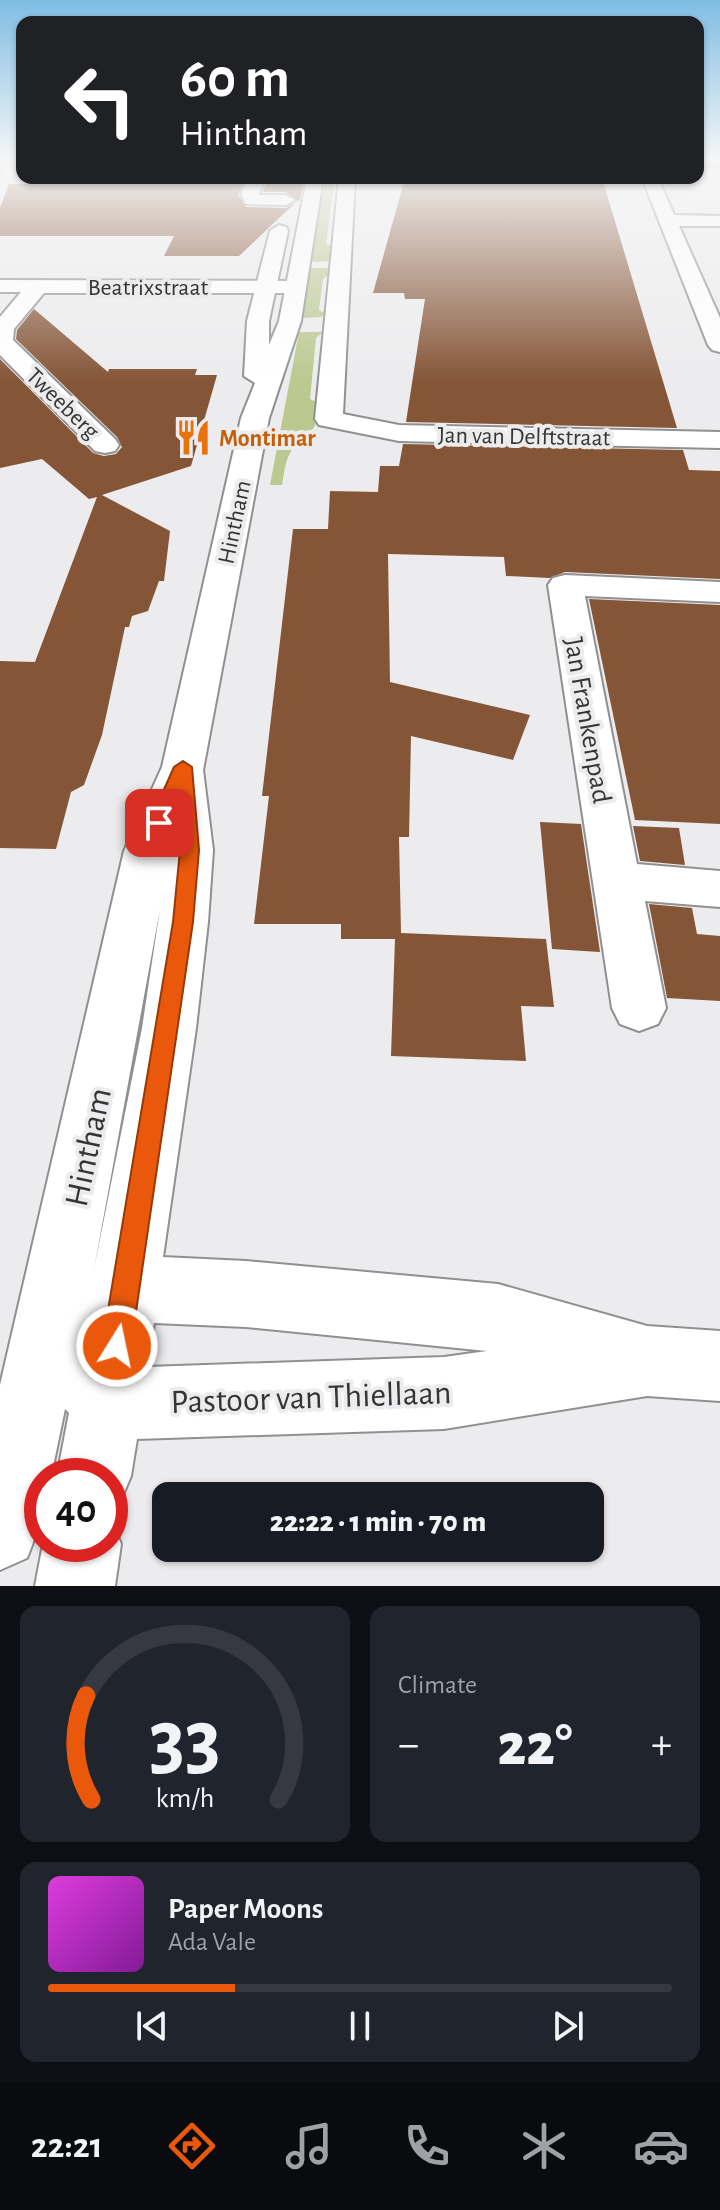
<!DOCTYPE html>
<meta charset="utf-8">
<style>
:root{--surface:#171b24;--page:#20242c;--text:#f1f3f6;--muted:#9ea1a6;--line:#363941;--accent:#ea580c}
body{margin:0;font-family:"Alegreya Sans",sans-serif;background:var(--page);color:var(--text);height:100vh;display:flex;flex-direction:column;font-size:30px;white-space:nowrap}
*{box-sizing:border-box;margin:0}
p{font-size:26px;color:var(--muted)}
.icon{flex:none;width:44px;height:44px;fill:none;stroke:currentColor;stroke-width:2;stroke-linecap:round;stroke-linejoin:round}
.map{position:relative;height:1586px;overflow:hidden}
.sheet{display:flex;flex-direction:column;gap:20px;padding:20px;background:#0d0f14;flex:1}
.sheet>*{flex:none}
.guide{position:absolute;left:16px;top:16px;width:688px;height:168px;border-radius:16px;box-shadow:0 2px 6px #0004;background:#202124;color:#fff;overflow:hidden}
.speed{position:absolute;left:24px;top:1458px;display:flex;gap:16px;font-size:40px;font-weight:700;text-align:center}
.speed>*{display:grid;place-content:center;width:104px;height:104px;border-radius:50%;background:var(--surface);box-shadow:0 2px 6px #0004;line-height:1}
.speed .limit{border:12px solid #d22;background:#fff;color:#111}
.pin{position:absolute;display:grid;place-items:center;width:68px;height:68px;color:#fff;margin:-34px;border-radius:16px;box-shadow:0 4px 12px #0006}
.me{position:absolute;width:88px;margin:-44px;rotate:10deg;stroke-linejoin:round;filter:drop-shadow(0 0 6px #0008)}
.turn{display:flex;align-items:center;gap:28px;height:168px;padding:0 32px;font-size:36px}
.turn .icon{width:104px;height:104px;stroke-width:2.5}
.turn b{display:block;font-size:56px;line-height:68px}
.big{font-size:60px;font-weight:800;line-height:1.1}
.sheet .card{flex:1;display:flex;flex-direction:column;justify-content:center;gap:12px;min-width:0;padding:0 28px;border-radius:16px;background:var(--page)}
.sheet .dial{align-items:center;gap:0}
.dial svg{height:208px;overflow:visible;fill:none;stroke:var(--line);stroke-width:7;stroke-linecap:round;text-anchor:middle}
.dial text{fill:var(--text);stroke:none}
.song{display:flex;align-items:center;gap:24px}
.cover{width:96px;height:96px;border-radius:12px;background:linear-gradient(135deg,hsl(300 70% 55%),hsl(290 70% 35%))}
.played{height:8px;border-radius:4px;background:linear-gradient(90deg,var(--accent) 30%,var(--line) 30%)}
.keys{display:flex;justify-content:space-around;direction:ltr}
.heat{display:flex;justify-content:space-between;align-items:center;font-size:44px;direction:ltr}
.sheet .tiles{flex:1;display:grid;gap:20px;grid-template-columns:1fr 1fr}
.card:last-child{grid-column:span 2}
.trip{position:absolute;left:152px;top:1482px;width:452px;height:80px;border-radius:16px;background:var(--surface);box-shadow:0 2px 6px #0004;font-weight:800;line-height:80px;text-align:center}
.tabs{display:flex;height:128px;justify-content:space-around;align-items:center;background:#090b0e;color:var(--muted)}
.tabs .icon{width:56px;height:56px}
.tabs .on{color:var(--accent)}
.tabs b{font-size:36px;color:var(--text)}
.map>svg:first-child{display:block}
</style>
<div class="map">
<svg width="720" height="1586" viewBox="0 0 720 1586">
<rect width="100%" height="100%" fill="#ececee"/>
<g fill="#bbc88f">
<path d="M324 178H335L326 244 332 246 330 261 312 262Z"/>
<path d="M310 268H330L328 275 323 279 319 310 326 314 321 317 302 318Z"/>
<path d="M299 332H323L316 338 310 399 320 404C317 439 304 430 290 453 285 462 284 474 282 485H270Z"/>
</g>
<g fill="#855537">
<path d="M191 178H245L238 195 246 207 286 208 295 203 239 256H164L174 236H0V208L9 184 189 182Z"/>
<path d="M267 178H304L300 199 298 201 286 192H263Z"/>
<path d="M405 178H602L677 428 406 422 425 299H405L404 293H373Z"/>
<path d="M34 309 108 372 109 369H197L195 375H217L191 466 102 495 170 531 164 581H159L148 611 132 616 129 627H125L102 735 84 785 71 792 56 849 0 848V661L35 662 97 497 89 499 42 459 0 468V359L93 453 104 456 116 454 122 447 117 437 16 339 17 330Z"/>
<path d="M403 444 683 450 689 470 720 471V579L565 572 550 578 506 576 504 557 388 554 390 682 530 715 513 760 411 736 409 837H399L401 933 546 939 554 1007 521 1006 526 1061 391 1056 395 939H341V924H254L269 796H262L293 529H328L330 491 378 492 380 466H399Z"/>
<path d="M589 599 720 605V824L635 820Z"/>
<path d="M540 822 581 824 600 952 552 949Z"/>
<path d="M633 826 679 828 685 865 640 861Z"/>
<path d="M649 904 692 908 697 934 720 936V1001L667 998Z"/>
</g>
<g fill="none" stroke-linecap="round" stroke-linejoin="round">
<defs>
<g id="minor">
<path d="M0 160H14L0 170Z"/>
<path d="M698 160H720V166L698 165Z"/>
<path d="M248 178H264L259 195H286L295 200 286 205 246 204 241 194Z"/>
<path d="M339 178H355L343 414 399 425 720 432V448L399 441 319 425 315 419Z"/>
<path d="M642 178H658L674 215 720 216V226H679L720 318V352L712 350 708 345Z"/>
<path d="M0 280 295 281 306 287 295 293H44L14 329 13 340 115 439 119 445 115 451 105 453 95 451 0 355V317L21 292H0Z"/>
<path d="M565 575 720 582V602L585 596 637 864 720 871V907L645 901 666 1008 658 1024 639 1031 620 1024 612 1008 548 585 553 578Z"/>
</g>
<g id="tertiary">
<path d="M307 178H323L301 321 269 418 203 770 213 850 208 922 196 1028 163 1257 246 1261 498 1284 647 1326 720 1331V1401L647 1396 444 1429 137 1439 131 1476 120 1502 110 1507V1476H57L69 1413 65 1409 51 1476H42C42 1509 40 1527 27 1558L0 1570V1385L124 851 162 767 241 418 255 383 244 376 247 321 270 231 279 225 286 227 288 231 269 321V345L279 321ZM160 909 142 1028 94 1269ZM154 1323 246 1327 487 1351 444 1357 147 1367Z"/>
<path d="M110 1518 121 1544 115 1586H35L43 1544H110Z"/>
</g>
</defs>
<use href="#minor" stroke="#909091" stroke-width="4"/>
<use href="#tertiary" stroke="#909091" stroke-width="4"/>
<use href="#minor" fill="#fff" fill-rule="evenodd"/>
<use href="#tertiary" fill="#fff" fill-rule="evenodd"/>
</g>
<linearGradient id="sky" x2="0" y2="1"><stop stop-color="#7fbde4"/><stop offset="0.42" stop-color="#f6f6f7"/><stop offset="1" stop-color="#f6f6f7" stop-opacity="0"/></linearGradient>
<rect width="720" height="382" fill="url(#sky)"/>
<path fill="#ea580c" stroke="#983908" stroke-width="2" d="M183 761 192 767 199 850 193 922 131 1346 127 1356 117 1360 107 1356 102 1346 173 922 180 850 177 803 165 828 159 830 149 823 174 767Z"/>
<defs>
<symbol id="restaurant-bare" viewBox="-9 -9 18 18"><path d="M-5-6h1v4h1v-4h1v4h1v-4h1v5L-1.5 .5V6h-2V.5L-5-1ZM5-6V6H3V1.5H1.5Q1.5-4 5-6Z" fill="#e8710a" stroke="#ececee" stroke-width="2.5" paint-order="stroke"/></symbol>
</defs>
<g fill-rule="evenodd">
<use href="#restaurant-bare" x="168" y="412" width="51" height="51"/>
</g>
<g text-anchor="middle" stroke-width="8" stroke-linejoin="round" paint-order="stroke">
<g font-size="24" fill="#353535" stroke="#ececee">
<text x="148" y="295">Beatrixstraat</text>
<text transform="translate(63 403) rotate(44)" y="8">Tweeberg</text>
<text transform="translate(524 436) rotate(1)" y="8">Jan van Delftstraat</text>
<text transform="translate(234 522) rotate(-78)" y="8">Hintham</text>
</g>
<g font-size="24" font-weight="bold" fill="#c56008" stroke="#ececee" text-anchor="start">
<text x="219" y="446">Montimar</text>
</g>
<g font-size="28" fill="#353535" stroke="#ececee">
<text transform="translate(589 720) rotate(80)" y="10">Jan Frankenpad</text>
</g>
<g font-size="34" fill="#353535" stroke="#ececee">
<text transform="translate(87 1147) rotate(-78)" y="12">Hintham</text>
<text transform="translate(311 1396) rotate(-2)" y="12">Pastoor van Thiellaan</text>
</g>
</g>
</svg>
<div class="speed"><div class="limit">40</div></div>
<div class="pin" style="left:159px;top:823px;background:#d93025"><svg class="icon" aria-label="arrive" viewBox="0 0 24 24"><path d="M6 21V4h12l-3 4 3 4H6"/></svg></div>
<svg class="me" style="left:117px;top:1346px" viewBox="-20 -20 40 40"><circle r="17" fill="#ea580c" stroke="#fff" stroke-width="3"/><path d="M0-11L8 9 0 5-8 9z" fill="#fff"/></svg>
<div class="trip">22:22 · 1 min · 70 m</div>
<div class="guide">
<div class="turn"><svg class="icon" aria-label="left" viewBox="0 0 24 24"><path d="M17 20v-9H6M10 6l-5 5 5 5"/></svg><div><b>60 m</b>Hintham</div></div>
</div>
</div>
<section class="sheet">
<div class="tiles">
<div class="card dial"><svg viewBox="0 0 100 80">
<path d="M14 69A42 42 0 1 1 86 69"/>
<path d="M14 69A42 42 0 0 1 12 29" stroke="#ea580c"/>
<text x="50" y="56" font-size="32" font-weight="700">33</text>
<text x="50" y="72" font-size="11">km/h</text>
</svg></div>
<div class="card"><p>Climate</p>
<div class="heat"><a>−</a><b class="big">22°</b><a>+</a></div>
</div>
<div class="card">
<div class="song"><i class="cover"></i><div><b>Paper Moons</b><p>Ada Vale</p></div></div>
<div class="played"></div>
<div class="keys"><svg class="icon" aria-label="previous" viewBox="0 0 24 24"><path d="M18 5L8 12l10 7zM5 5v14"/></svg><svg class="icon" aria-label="pause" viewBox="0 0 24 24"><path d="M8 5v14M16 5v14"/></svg><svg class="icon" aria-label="next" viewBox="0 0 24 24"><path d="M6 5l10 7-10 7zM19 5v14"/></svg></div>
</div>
</div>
</section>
<nav class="tabs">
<b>22:21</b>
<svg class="icon on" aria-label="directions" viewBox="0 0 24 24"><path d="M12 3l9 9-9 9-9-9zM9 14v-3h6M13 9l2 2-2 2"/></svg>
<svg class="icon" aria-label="music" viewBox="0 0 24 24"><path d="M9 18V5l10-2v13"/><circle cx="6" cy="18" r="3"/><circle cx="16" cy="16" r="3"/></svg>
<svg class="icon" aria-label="phone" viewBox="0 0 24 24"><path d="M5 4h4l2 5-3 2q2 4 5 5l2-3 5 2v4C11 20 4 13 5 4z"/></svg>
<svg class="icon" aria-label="climate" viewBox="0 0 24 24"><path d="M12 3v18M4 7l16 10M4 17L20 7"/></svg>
<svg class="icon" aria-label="car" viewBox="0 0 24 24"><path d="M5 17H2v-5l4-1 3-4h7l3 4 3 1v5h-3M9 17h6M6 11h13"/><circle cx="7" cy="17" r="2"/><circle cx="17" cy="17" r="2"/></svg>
</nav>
